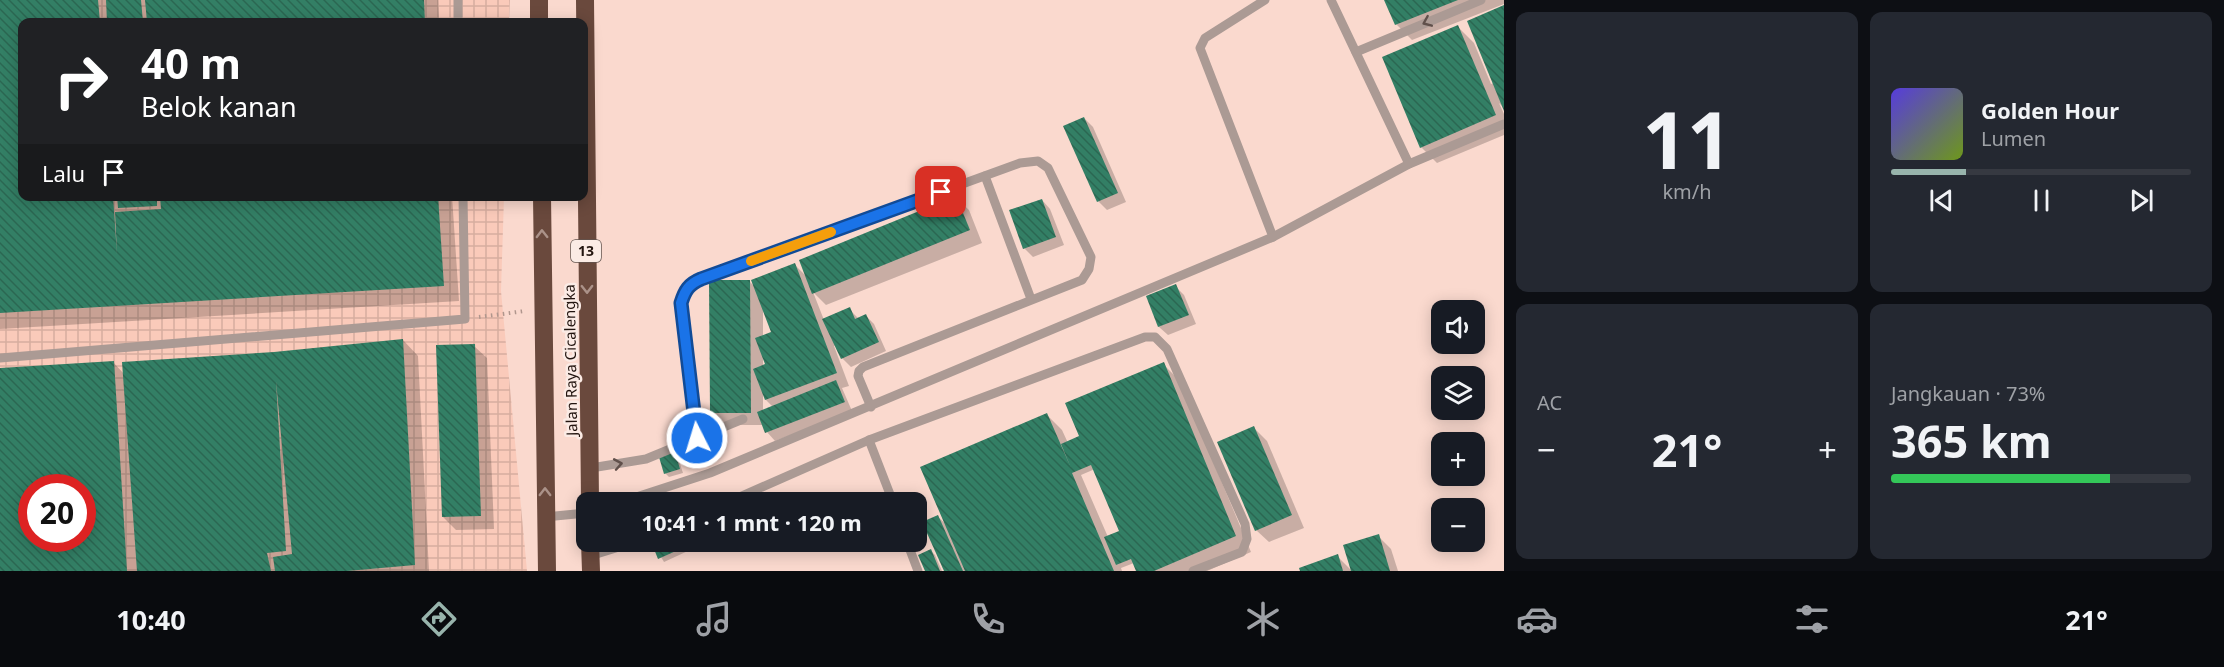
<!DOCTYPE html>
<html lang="id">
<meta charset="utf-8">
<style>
:root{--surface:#171b24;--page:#242831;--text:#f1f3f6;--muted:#9ea1a6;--line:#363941;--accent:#98b4ac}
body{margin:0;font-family:"Noto Sans",sans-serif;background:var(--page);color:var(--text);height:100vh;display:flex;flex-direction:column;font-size:22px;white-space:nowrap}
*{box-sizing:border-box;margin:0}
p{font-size:20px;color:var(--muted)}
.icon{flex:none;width:33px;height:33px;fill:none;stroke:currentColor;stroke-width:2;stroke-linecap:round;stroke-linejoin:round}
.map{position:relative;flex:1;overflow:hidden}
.drawer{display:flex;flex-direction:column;gap:12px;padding:12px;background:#0d0f14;width:720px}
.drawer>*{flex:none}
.top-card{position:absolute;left:18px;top:18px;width:570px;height:183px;border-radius:12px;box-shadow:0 3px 15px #0003;background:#202124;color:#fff;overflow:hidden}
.tools{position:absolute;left:1431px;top:300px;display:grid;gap:12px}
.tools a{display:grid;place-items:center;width:54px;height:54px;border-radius:12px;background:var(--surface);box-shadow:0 3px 15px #0003;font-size:30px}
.speed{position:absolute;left:18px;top:474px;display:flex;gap:12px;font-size:30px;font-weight:700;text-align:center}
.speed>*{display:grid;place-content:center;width:78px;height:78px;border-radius:50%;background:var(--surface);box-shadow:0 3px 15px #0003;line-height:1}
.speed .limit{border:9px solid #d22;background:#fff;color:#111}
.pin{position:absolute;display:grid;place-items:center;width:51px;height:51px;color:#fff;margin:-26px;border-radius:12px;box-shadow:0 3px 9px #0006}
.me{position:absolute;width:66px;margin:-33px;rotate:355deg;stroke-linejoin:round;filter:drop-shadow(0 0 4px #0008)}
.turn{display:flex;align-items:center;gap:21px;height:126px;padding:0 24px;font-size:27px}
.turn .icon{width:78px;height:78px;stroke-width:2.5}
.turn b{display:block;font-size:42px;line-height:51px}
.then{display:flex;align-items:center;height:57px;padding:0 24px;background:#0003;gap:12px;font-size:22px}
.big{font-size:45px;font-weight:700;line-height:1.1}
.drawer .card{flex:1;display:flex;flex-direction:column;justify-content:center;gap:9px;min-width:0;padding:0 21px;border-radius:12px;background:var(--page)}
.drawer .dial{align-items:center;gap:0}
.dial b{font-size:78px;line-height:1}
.song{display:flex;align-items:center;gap:18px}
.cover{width:72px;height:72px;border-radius:9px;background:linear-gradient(135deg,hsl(250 70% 55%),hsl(80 70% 35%))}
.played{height:6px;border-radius:3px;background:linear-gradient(90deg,var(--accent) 25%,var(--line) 25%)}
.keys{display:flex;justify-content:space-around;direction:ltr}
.heat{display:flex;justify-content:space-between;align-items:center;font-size:33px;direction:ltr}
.charge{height:9px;border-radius:4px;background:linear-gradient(90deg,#34c759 73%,var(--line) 0)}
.drawer .tiles{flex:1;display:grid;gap:12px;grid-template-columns:repeat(2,1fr)}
.trip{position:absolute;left:576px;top:492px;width:351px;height:60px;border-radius:12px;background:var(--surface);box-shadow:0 3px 15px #0003;font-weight:700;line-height:60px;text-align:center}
.dock{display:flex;height:96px;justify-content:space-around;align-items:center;background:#090b0e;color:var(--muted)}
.dock .icon{width:42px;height:42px}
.dock .on{color:var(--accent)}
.dock b{font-size:27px;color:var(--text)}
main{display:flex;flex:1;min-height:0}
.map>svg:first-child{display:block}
</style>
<main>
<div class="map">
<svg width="1504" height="571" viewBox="0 0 1504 571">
<defs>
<pattern id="industrial-grid" width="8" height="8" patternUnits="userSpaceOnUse" patternTransform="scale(1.5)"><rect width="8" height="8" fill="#facaba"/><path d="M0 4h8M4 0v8" fill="none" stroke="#d6ad9f"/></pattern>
<pattern id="building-back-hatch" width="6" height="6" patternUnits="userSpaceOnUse" patternTransform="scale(1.5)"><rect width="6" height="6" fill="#337f65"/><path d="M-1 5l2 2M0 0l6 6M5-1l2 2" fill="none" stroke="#2b6752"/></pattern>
</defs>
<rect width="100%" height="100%" fill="#fad9ce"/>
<path fill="url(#industrial-grid)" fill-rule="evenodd" d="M0 0H510L509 22H22V196L504 197 501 291 527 571H0ZM32 488H82V538H32Z"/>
<g fill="#0003" fill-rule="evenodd">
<path d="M0 0H438L439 22H22V196H452L459 301 0 329Z"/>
<path d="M1386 0H1504V4L1412 40 1396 24Z"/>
<path d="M1504 7V108L1499 103 1504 114V135L1437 163 1421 147 1458 27 1474 43 1491 84 1494 83 1469 21Z"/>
<path d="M1084 118 1093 127 1126 202 1107 210 1098 201Z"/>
<path d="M956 198 969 210 982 243 826 305 813 292 824 320 849 309 859 319 866 316 874 324 886 351 851 367 842 358 836 345 834 346 849 386 842 388 852 411 775 441 767 432 764 425H724L711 412 750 282 756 288 795 265 808 278ZM763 306 773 333 763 337ZM763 355 767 365 763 367ZM763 392 766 400 773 407 763 411Z"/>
<path d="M1042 200 1050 209 1064 245 1033 257 1024 248Z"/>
<path d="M1175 286 1184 295 1196 324 1168 335 1159 327 1148 297Z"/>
<path d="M403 340 418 356 429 571H0V370L113 362 124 374 274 353ZM32 488H82V538H32Z"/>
<path d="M474 346 487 358 494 529 456 530 443 517Z"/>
<path d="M1163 364 1179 380 1251 552 1207 571H1138L1134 563 1121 568 1122 571H946L938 517 947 525 1046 414 1062 430 1068 443H1084ZM1095 469 1124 537H1108L1081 475Z"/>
<path d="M1254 428 1267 441 1304 528 1269 542 1256 530Z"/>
<path d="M674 454 678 458 683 473 669 477 665 473Z"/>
<path d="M1378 536 1391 549 1398 571H1352Z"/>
<path d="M662 542H687L690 550 664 562 654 545Z"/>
<path d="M931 551 935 555 942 571H926Z"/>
<path d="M1337 556 1352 571H1302Z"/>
</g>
<g fill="url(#building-back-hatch)" fill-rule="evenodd">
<path d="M0 0H98L100 22H22V196H113L117 254 115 212 161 209 160 196H438L444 286 0 313Z"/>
<path d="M106 0H141L143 22H107Z"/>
<path d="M145 0H424L425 22H147Z"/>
<path d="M1384 0H1458L1395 25Z"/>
<path d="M1504 5V111L1467 21Z"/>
<path d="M1458 25 1496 115 1420 148 1382 57Z"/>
<path d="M1084 117 1118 193 1097 202 1063 126Z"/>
<path d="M117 196H157V206L118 208Z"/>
<path d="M956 196 970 230 812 294 799 260Z"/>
<path d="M1042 199 1056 237 1023 249 1009 210Z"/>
<path d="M795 263 837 373 765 400 753 369 765 364 755 338 771 332 751 280Z"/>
<path d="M709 280H750L751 413H710Z"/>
<path d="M1176 284 1189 315 1158 327 1146 296Z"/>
<path d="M850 307 855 319 866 314 879 342 841 359 822 319Z"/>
<path d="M403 339 415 565 347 571H275L273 557 292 554 276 381 286 551 267 553 271 571H137L122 362 274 352Z"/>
<path d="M475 344 481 516 442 517 436 345Z"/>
<path d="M114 361 127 571H0V368ZM32 488H82V538H32Z"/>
<path d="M1164 362 1236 536 1154 571H1136L1131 559 1116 565 1104 537 1119 531 1091 465 1072 473 1114 571H965L920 467 1047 413 1071 468 1061 444 1079 436 1065 403Z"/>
<path d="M836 380 845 402 765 433 757 412Z"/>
<path d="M1254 426 1292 515 1255 531 1217 442Z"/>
<path d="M675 452 680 469 664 474 659 457Z"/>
<path d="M938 515 963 571H944L922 522Z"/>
<path d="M1379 534 1390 571H1351L1343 545Z"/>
<path d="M659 542H685L687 546 658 559 652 544Z"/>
<path d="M931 549 940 571H925L918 555Z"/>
<path d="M1338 554 1343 571H1300L1299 568Z"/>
</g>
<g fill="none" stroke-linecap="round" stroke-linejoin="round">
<path stroke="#b0968d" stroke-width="4" stroke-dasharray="1.5 4.5" stroke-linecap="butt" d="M479 317 525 311"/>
<g stroke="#ab9a94" stroke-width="9">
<path d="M458 0V22"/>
<path d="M1265 0 1205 38 1200 48 1273 237"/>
<path d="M1331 0 1409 164"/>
<path d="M1356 52 1481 0"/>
<path d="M985 176 1031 299"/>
<path d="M0 358 465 319 463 196"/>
<path d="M697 438 681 303 686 289 693 282 1020 163 1038 161 1048 168 1091 257 1089 269 1082 280 863 367 859 371 858 376 871 407"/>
<path d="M869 440 893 502"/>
<path d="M591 468 646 459 743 419"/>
<path d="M621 502 710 473 1273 237 1409 164 1504 124"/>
<path d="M728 502 869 440 1145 337H1155L1167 349 1245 524 1247 539 1242 552 1193 571"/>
<path d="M545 517 586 513"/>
<path d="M907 542 918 571"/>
<path d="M590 556 635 542"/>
</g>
<g stroke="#6a493d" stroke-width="18">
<path d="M539 0V22"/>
<path d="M585 0 590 502"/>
<path d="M542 196 547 571"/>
<path d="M590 542 591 571"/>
</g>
</g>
<defs><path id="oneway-chevron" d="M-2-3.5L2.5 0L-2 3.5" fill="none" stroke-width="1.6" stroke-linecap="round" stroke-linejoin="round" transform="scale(1.5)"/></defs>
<g stroke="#60504b">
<use href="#oneway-chevron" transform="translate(1427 22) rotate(157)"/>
<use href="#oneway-chevron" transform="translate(618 464) rotate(-10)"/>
</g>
<g stroke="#ab9289">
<use href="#oneway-chevron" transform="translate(542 234) rotate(-91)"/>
<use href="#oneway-chevron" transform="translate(587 289) rotate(89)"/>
<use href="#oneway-chevron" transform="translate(545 492) rotate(-90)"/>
</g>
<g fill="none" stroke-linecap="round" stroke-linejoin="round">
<defs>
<path id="route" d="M697 438 681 303C685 290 689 284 701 279L941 192"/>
</defs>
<use href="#route" stroke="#114b97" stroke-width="15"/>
<use href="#route" stroke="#1a73e8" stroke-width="10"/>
<path stroke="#f59e0b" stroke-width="10" d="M751 261 831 232"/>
</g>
<g text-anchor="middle" stroke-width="5" stroke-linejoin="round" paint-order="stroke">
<rect fill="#fbebe5" stroke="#63544f" stroke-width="1.5" x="571" y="240" width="30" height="22" rx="4.5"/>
<g font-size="14" font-weight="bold" fill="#22140f">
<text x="586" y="256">13</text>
</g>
<g font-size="15" fill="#22140f" stroke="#fbebe5">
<text transform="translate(571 360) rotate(-91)" y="5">Jalan Raya Cicalengka</text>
</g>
</g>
</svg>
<div class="tools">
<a><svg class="icon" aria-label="sound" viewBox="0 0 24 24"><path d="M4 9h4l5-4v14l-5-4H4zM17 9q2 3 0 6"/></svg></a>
<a><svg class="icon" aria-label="layers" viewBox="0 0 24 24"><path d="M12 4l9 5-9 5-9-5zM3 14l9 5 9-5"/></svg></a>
<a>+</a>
<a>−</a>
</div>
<div class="speed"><div class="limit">20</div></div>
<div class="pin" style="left:941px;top:192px;background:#d93025"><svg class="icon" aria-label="arrive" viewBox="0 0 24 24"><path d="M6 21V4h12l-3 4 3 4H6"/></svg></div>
<svg class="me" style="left:697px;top:438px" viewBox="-20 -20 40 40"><circle r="17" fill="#1a73e8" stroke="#fff" stroke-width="3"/><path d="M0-11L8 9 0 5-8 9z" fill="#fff"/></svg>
<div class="trip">10:41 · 1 mnt · 120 m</div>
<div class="top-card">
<div class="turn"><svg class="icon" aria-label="right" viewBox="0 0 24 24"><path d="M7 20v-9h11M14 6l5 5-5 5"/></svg><div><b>40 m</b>Belok kanan</div></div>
<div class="then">Lalu<svg class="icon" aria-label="arrive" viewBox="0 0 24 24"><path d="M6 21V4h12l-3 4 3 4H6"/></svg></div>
</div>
</div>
<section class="drawer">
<div class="tiles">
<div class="card dial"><b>11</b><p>km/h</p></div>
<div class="card">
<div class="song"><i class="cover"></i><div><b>Golden Hour</b><p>Lumen</p></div></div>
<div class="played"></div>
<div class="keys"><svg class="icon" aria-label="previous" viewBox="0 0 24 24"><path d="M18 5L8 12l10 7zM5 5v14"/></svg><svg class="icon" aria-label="pause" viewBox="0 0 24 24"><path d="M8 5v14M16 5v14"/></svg><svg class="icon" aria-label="next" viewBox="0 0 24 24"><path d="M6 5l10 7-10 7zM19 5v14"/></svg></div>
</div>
<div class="card"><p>AC</p>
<div class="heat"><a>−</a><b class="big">21°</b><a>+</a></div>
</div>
<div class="card"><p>Jangkauan · 73%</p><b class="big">365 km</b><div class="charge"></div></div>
</div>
</section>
</main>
<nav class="dock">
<b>10:40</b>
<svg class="icon on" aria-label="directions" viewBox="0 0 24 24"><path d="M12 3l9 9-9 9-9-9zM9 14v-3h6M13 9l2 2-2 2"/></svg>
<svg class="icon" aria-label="music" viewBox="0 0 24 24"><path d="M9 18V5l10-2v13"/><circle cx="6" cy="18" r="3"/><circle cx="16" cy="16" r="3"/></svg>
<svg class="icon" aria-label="phone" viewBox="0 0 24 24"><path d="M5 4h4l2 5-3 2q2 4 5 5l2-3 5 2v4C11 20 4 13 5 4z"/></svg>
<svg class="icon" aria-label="climate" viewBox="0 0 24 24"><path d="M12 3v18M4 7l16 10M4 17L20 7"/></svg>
<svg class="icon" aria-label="car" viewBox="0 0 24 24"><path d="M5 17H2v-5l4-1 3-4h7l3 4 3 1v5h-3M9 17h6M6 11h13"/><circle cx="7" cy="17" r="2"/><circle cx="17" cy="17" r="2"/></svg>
<svg class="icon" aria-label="filters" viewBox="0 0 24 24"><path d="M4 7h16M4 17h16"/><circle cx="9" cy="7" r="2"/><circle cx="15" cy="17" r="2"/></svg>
<b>21°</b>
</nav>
